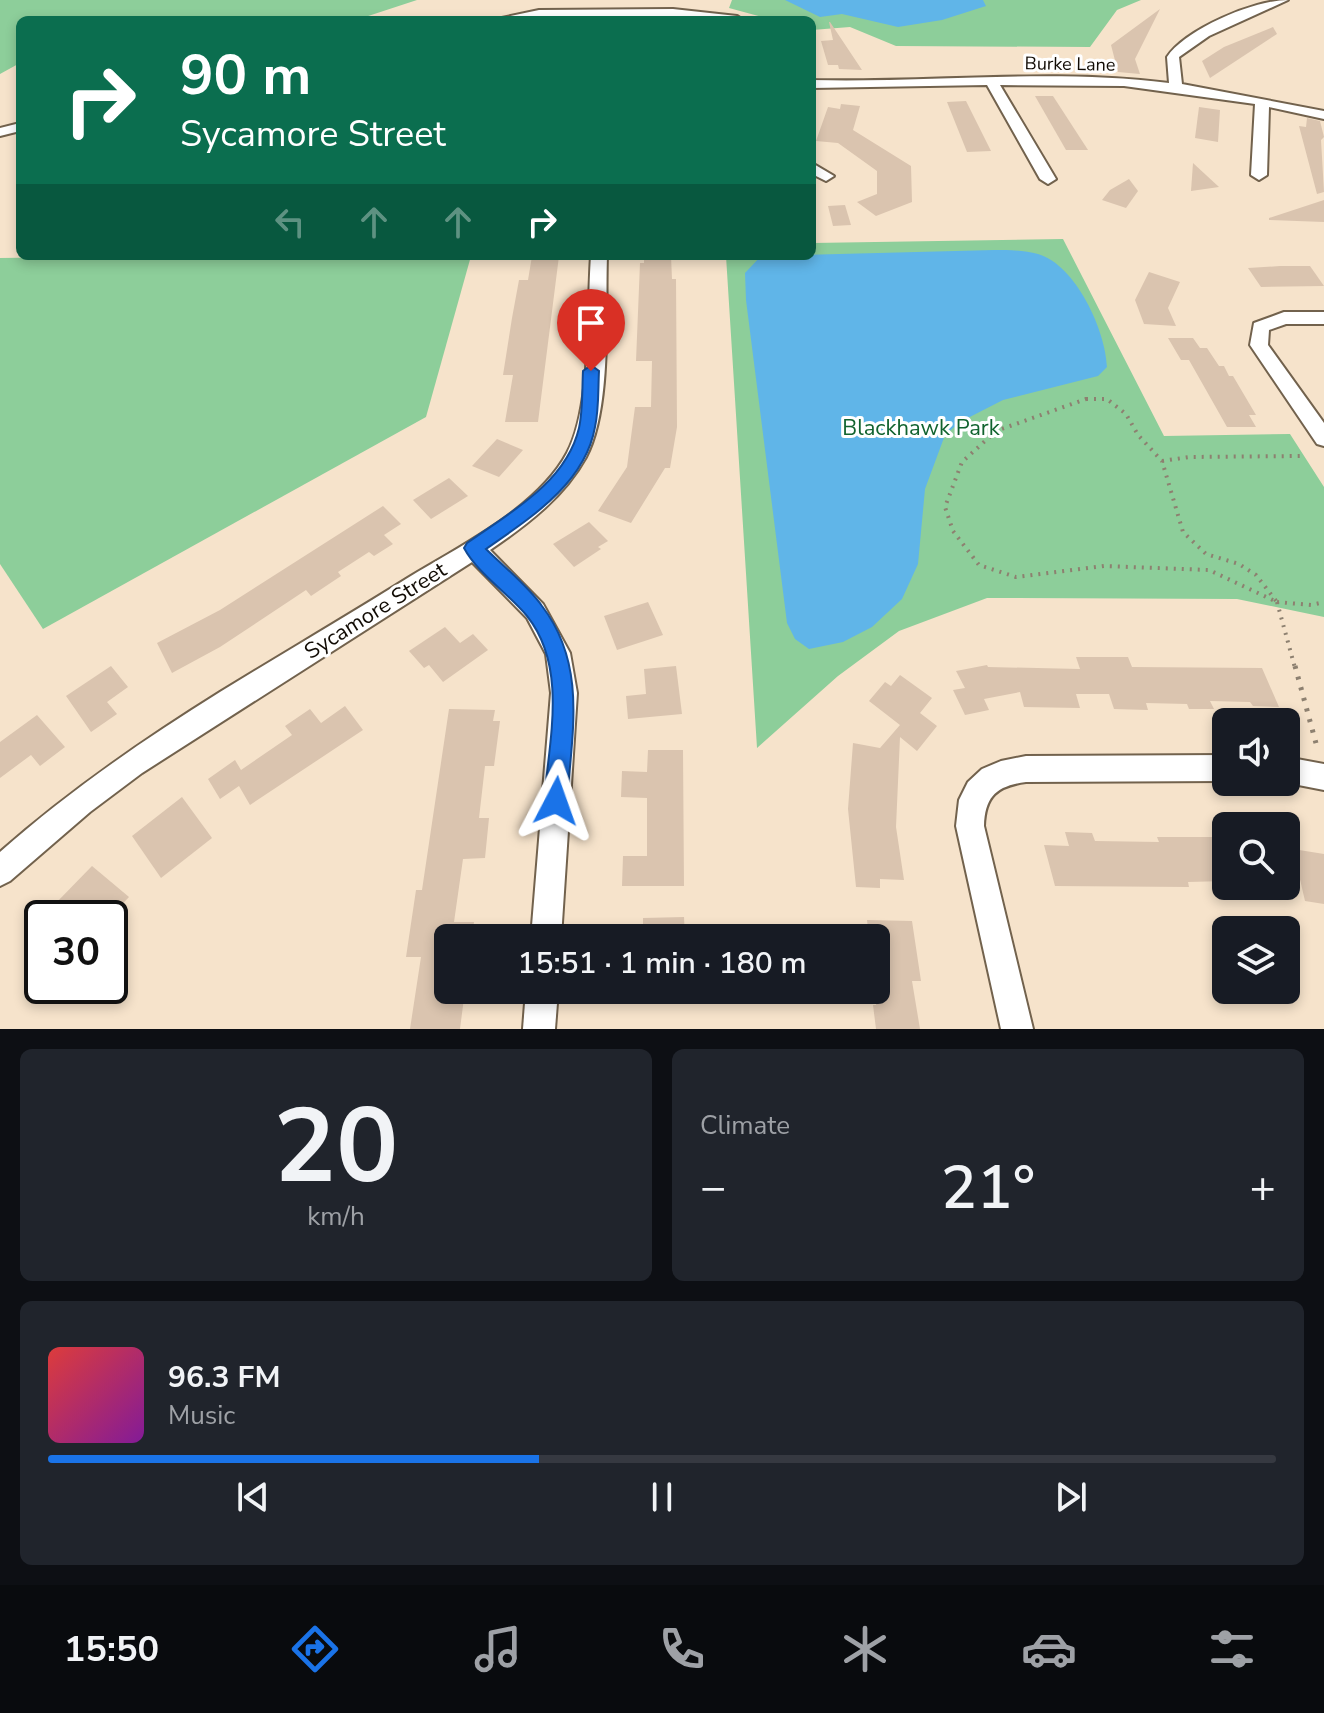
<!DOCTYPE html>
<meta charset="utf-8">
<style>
:root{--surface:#171b24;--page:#20242c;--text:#f1f3f6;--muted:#9ea1a6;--line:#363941;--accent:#1a73e8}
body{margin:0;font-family:"Nunito Sans",sans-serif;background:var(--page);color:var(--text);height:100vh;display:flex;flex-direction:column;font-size:30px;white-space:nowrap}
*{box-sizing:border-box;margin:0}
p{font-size:26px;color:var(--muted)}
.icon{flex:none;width:44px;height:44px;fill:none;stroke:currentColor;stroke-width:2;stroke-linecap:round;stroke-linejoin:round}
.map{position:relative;height:1029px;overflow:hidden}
.drawer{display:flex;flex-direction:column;gap:20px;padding:20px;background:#0d0f14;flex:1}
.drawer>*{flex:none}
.banner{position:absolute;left:16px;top:16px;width:800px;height:244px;border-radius:12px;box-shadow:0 4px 12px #0003;background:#0b6e4f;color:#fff;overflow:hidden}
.controls{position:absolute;left:1212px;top:708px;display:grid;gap:16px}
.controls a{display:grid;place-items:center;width:88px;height:88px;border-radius:12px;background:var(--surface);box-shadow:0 4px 12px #0003;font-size:40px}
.speed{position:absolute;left:24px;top:900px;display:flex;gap:16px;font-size:40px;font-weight:700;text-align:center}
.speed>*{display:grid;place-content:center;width:104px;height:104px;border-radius:50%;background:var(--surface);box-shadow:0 4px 12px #0003;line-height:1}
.speed .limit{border:4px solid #111;border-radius:12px;background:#fff;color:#111}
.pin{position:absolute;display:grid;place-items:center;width:68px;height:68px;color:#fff;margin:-82px -34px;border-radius:50% 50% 50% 0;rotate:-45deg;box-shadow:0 0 8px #0007}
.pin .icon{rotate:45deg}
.me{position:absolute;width:88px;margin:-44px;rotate:4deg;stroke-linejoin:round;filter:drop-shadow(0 0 6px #0008)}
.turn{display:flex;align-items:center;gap:28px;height:168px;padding:0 32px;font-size:36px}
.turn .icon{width:104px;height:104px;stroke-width:2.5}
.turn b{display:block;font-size:56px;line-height:68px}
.lanes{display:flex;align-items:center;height:76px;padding:0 32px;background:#0003;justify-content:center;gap:40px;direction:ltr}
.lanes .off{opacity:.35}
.big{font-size:60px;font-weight:600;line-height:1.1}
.drawer .widget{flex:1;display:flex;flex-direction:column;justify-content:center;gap:12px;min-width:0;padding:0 28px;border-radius:12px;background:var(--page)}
.drawer .dial{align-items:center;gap:0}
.dial b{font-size:104px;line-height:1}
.song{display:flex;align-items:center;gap:24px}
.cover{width:96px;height:96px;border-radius:12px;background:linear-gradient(135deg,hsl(0 70% 55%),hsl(290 70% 35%))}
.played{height:8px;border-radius:4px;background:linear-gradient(90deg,var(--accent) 40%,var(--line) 40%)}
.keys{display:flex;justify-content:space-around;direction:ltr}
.heat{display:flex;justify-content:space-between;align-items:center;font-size:44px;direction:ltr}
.drawer .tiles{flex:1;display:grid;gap:20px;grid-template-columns:1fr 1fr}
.widget:last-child{grid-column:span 2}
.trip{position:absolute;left:434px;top:924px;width:456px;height:80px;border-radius:12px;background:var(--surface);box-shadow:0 4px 12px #0003;font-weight:600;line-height:80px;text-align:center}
.tab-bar{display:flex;height:128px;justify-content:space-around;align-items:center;background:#090b0e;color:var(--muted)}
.tab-bar .icon{width:56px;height:56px}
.tab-bar .active{color:var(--accent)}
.tab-bar b{font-size:36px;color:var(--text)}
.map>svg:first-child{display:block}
</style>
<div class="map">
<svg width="1324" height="1029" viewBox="0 0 1324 1029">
<rect width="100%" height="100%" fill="#f6e3cb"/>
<g fill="#8dce9a">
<path d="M0 0H417L356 20H20V63L0 74Z"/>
<path d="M732 0H1141L1117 10 1090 47 896 46 850 27 812 30V20H773L729 8Z"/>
<path d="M1063 239 1164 436 1290 434 1324 487V617L1237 599 987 598 899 631 838 676 757 748 726 256H812V243Z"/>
<path d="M149 256H471L426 417 43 629 0 564V258Z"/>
</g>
<g fill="#60b5e8">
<path d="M785 0H983L986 6 942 20 898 27 842 14 820 17Z"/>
<path d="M994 250C1008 250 1024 250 1038 254 1076 265 1106 331 1107 367L1098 376 1003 400 960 422 945 435 925 489 918 564 902 599 872 627 843 642 809 649 795 639 787 623 746 300 745 273 761 256Z"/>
</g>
<g fill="#dac4af">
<path d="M1160 9 1135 59 1140 74 1118 72 1111 45Z"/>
<path d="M829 22H830L862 70 839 69 838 65H828L821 41 833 40Z"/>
<path d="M1273 27 1277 34 1210 78 1202 61 1224 47Z"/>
<path d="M1035 96H1053L1088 150H1066Z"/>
<path d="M966 101 991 151 967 152 947 102Z"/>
<path d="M841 104 860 106 853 130 911 166 912 202 876 216 857 202 877 194V171L838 143 816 141 828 107 840 109Z"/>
<path d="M1199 107 1220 110 1218 142 1195 138Z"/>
<path d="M1307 118 1320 121 1324 137 1321 140 1324 192 1317 194 1299 126 1306 127Z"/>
<path d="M1193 163 1219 187 1191 191Z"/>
<path d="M1129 179 1138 191 1126 208 1102 200 1110 190Z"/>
<path d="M1324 200V222L1269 220V218Z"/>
<path d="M845 205 851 225 833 226 828 206Z"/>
<path d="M532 256H559L538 422H505L513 375H503L512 318 519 280H528Z"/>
<path d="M644 256H671L672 279H676L677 427 670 468H665L631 523 598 511 627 467 635 407H651L652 361H636L640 263H644Z"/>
<path d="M1280 266H1310L1324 286 1261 287 1248 268Z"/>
<path d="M1149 272 1180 282 1168 308 1176 326 1144 324 1135 300Z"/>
<path d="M1168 338H1193L1200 348H1207L1219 366H1224L1229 376H1233L1256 415H1249L1256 427H1227L1189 360H1181Z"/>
<path d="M497 439 523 450 499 477 472 466Z"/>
<path d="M449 478 468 496 431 519 413 500Z"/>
<path d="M383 506 401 524 384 535 393 544 374 556 369 552 338 572 341 576 311 596 306 590 220 647 172 673 157 643 220 610Z"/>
<path d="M589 522 608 541 598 547 601 549 574 567 553 544Z"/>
<path d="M648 602 663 635 617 650 604 616Z"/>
<path d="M445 627 460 643 473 634 488 650 443 682 429 665 424 668 409 651Z"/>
<path d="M1076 657H1128L1132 667 1262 668 1279 707 1253 706 1250 702 1210 701 1214 709H1189L1187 704 1146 703 1148 710 1114 709 1109 694H1076L1080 708 1024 707 1020 692 984 699 989 710 965 715 953 690 965 688 956 671 987 665 988 667 1080 669Z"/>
<path d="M111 666 128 687 107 702 117 714 91 732 66 696Z"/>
<path d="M676 666 682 714 628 719 626 696 646 694 644 669Z"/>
<path d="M900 675 932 698 920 713 937 726 917 751 900 737 896 827 904 880 880 879V888L856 887 848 809 853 743 880 748 900 725 869 701 885 682 891 686Z"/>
<path d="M345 706 363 730 250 805 239 786 220 799 208 779 235 760 241 770 292 735 285 726 310 709 321 723Z"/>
<path d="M449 709 495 710 493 721H500L494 766H485L479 818H489L485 858 463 859 454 922H474L472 938H448V990H465L460 1029H410L421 957H406L416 890H422Z"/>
<path d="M37 715 65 747 40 766 31 755 0 778V742Z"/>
<path d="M648 750H683L684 886H622L623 856H647V798L621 797 622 771 647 772Z"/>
<path d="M182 797 212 838 161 878 132 836Z"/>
<path d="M1065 832 1092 833 1095 841 1159 842 1157 837H1226V881L1188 882 1189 887 1055 886 1044 845 1069 846Z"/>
<path d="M1293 849 1324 854V904L1305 901Z"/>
<path d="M92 866 129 897 109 918H71L55 904Z"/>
<path d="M684 917 685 938H643V918Z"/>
<path d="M867 920 912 921 921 981H912L920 1029H876L873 1005H876V938H869Z"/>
</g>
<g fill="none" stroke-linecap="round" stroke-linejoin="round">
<defs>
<g id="minor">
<path d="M1288 0 1209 36 1179 57 1182 84 1324 111V119L1269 107 1267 175 1259 180 1251 175 1255 104 1124 86 1000 85 1056 179 1048 184 1040 179 987 85 812 88V80C931 83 1050 68 1169 83L1167 57C1186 29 1254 0 1288 0Z"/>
<path d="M673 9 737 16 743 20 673 17 492 20 539 10Z"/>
<path d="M20 123V131L0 136V128Z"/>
<path d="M812 163 834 176 826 181 812 174Z"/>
<path d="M591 256H607C605 312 612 408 586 457 564 497 527 525 490 550L543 604 570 653 577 693 561 938H531L551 693 546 654 527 618 472 562 142 773 90 812 10 881 0 886V852C69 791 143 740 220 692 282 654 345 617 406 579 458 547 537 509 567 453 592 406 587 311 591 256Z"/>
<path d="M1284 312H1324V324H1286L1269 330 1268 345 1324 423V446L1317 444 1250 345 1254 323Z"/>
<path d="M1226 755V781L1026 782C997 786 985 796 984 826L1033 1029H1001L956 826 959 800 968 782 982 769 1001 761 1026 756Z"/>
<path d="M1286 757 1324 764V790L1283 782H1286Z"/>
<path d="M526 990H558L555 1029H523Z"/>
</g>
</defs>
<use href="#minor" stroke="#72624d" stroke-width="4"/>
<g stroke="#8d8070" stroke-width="4" stroke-dasharray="2 6" stroke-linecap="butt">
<path d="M1086 399H1107L1126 414 1138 435 1162 461 1183 532 1206 554 1239 564 1256 575 1277 602 1209 570 1104 566 1016 577 979 565 953 531 945 507 962 462 996 431Z"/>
<path d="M1162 461 1189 457 1301 456"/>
<path d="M1277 602 1311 605 1324 602"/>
<path d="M1277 602 1295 668"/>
</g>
<path stroke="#8d8070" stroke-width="5" stroke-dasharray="3 8" stroke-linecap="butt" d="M1295 666 1317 747"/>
<use href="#minor" fill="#fff" fill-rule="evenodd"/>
</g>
<path fill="#1a73e8" stroke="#114b97" stroke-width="2" d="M591 365 599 371C598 389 599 409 595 427 585 484 530 518 486 549 504 567 527 585 542 606 587 665 572 732 567 801L564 809 556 812 548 809 544 801C549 741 568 667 527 616 508 593 478 574 464 548L467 543C509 513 566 483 579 428 583 410 582 389 583 371Z"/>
<g text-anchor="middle" stroke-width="6" stroke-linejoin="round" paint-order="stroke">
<g font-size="18" fill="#110b04" stroke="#fff">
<text transform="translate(1070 64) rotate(1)" y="6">Burke Lane</text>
</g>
<g font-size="22" fill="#11632f" stroke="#fff">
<text x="921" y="435">Blackhawk Park</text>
</g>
<g font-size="22" fill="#110b04" stroke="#fff">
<text transform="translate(375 610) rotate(-32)" y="8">Sycamore Street</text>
</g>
</g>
</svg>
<div class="controls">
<a><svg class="icon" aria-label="sound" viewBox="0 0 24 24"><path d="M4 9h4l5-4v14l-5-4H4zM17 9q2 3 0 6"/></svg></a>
<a><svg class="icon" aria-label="search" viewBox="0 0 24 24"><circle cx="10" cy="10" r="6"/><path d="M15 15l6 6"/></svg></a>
<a><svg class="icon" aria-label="layers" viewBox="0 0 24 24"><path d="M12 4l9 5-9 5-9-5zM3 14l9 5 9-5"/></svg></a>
</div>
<div class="speed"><div class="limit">30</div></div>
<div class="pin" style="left:591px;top:371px;background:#d93025"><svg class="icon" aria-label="arrive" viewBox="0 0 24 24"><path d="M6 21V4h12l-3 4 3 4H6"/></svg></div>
<svg class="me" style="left:556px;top:801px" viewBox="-20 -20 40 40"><path d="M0-17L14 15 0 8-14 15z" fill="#1a73e8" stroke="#fff" stroke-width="4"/></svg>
<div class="trip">15:51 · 1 min · 180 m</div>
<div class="banner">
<div class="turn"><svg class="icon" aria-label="right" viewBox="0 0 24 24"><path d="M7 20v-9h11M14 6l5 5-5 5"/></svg><div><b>90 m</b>Sycamore Street</div></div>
<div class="lanes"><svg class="icon off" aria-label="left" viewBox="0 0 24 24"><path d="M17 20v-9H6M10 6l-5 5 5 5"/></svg><svg class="icon off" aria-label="ahead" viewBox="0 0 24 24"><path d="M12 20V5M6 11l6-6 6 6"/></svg><svg class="icon off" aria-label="ahead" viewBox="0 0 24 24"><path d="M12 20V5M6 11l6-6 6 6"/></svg><svg class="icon" aria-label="right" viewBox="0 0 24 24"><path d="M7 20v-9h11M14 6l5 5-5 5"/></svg></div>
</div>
</div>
<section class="drawer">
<div class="tiles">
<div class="widget dial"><b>20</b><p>km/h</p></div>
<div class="widget"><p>Climate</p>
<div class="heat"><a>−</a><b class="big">21°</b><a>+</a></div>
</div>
<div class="widget">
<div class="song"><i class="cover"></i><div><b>96.3 FM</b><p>Music</p></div></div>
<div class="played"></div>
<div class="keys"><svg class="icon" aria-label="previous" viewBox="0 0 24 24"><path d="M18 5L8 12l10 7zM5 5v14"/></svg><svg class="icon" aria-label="pause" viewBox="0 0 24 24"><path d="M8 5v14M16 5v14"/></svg><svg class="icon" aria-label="next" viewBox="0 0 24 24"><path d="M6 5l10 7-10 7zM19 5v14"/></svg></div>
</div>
</div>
</section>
<nav class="tab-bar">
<b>15:50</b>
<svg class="icon active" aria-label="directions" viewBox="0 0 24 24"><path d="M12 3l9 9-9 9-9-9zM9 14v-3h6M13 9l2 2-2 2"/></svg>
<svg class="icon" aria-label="music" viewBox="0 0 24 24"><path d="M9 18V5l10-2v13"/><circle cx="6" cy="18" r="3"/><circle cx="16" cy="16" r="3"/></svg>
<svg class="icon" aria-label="phone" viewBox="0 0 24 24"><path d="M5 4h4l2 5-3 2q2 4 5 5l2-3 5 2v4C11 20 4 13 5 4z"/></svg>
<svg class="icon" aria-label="climate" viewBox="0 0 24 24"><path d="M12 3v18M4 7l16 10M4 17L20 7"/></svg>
<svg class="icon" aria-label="car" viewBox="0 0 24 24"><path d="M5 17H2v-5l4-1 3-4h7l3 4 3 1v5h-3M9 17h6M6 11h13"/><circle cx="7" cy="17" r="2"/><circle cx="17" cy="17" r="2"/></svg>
<svg class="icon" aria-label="filters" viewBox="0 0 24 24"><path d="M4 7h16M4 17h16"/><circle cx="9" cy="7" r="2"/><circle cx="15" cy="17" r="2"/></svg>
</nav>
